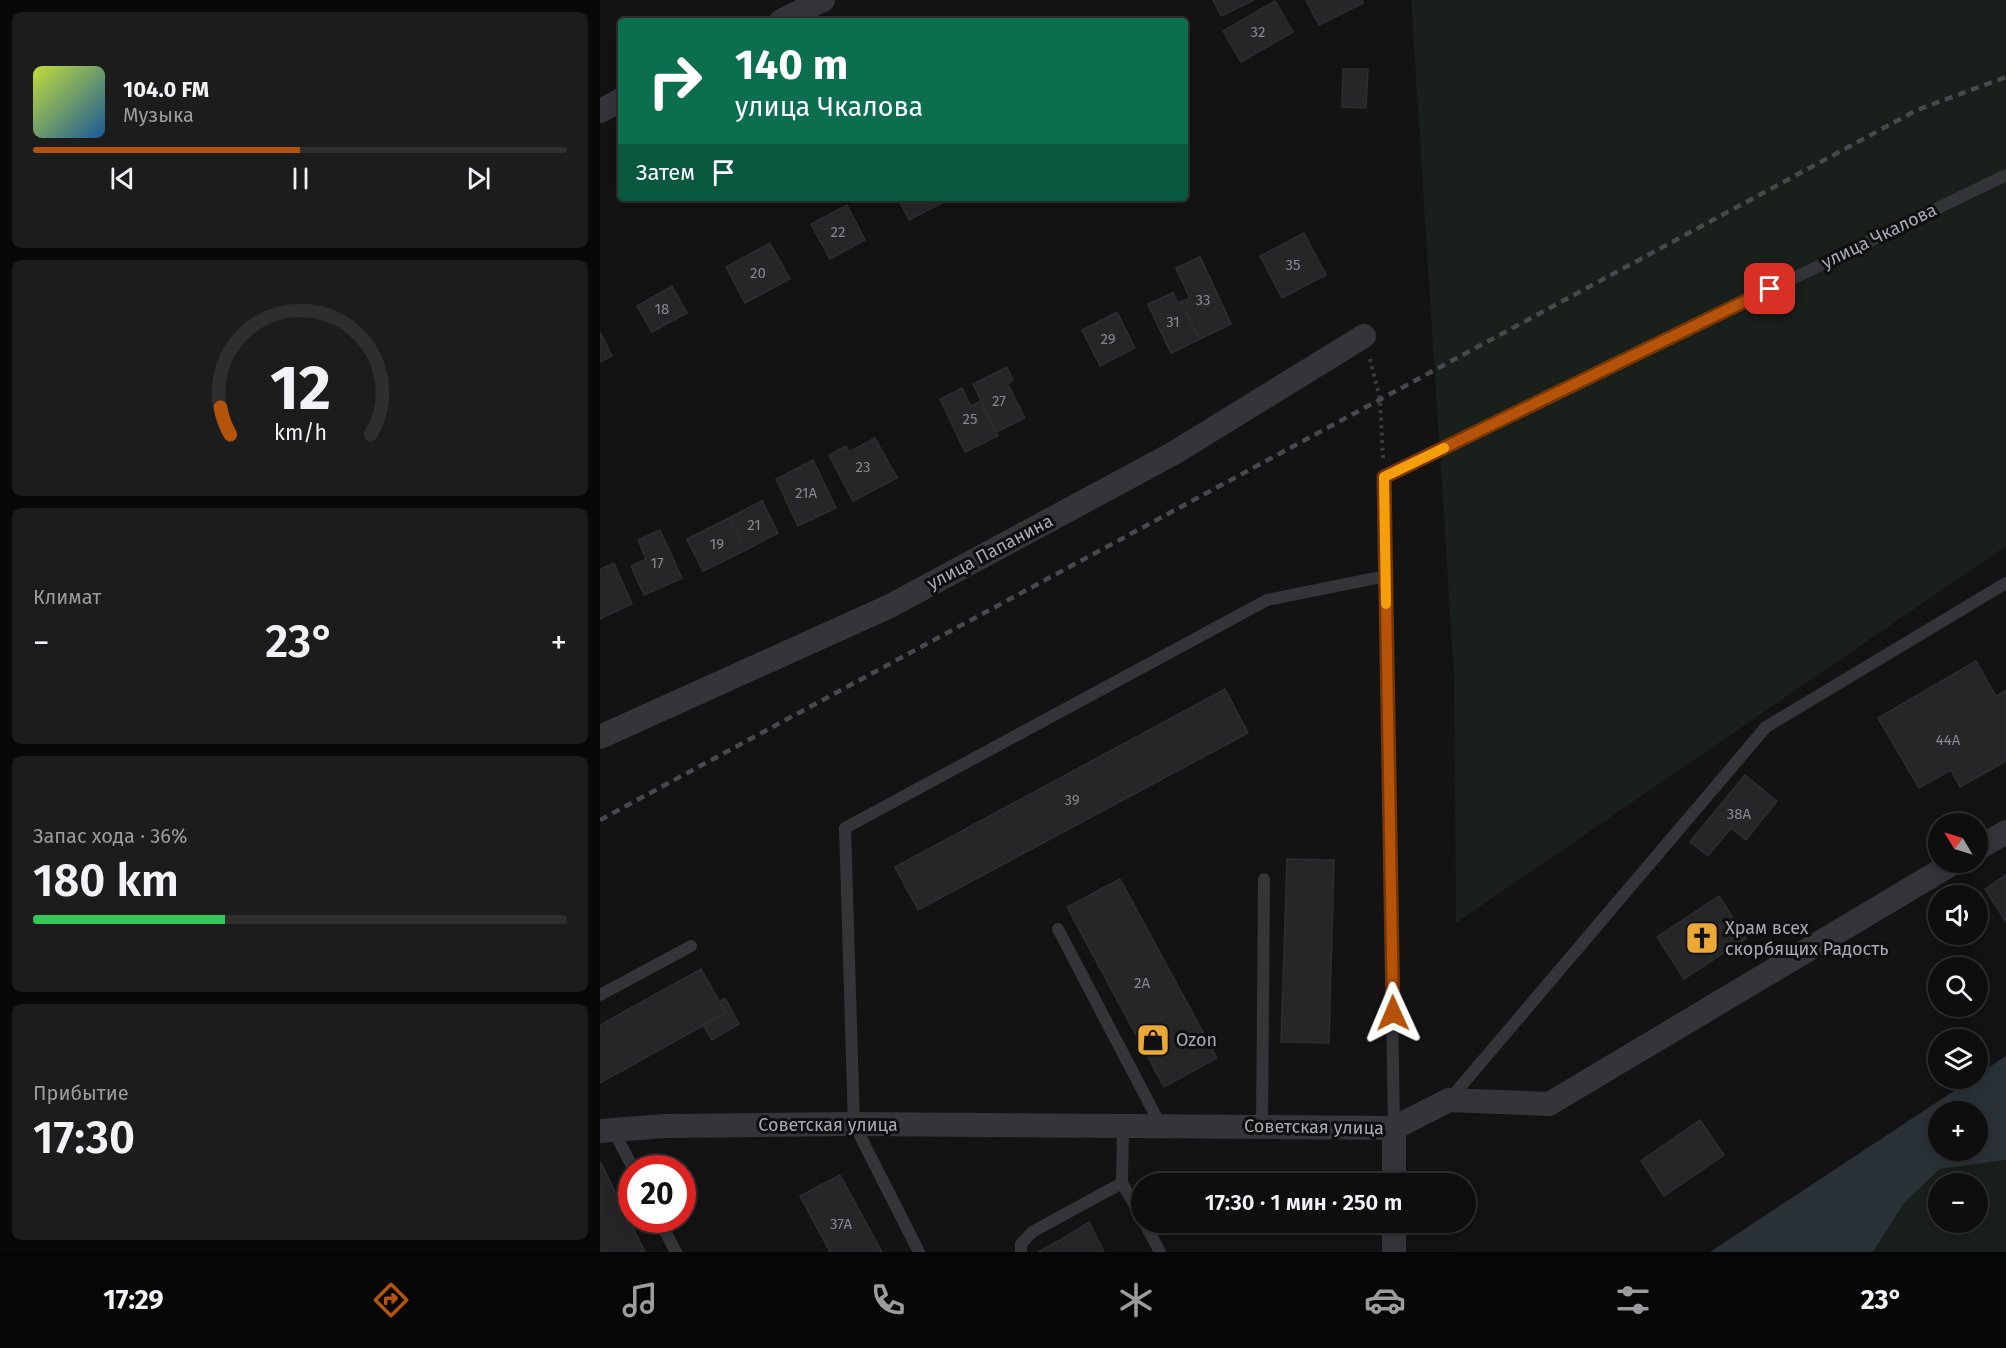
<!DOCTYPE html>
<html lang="ru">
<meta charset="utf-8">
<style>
:root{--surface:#0e0e0f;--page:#1c1c1d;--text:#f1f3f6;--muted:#9b9c9e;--line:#2e2e2f;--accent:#b45309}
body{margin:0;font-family:"Fira Sans",sans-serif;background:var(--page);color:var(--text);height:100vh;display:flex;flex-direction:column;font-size:22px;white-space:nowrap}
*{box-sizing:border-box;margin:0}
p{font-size:20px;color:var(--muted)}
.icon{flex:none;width:33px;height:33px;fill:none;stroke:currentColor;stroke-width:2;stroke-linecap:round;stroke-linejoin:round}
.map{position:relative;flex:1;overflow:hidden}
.drawer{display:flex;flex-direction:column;gap:12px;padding:12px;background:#080808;width:600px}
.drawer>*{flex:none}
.banner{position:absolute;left:18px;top:18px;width:570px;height:183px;border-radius:6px;box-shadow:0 3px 15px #0003,0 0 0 2px var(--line);background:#0b6e4f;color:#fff;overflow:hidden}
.needle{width:39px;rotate:308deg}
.buttons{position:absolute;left:1328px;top:813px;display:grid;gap:12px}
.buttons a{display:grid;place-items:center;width:60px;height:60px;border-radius:50%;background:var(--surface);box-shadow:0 3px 15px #0003,0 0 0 2px var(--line);font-size:30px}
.speed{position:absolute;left:18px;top:1155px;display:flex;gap:12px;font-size:30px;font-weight:700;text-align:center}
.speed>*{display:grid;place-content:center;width:78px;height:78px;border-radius:50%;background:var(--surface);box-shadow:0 3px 15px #0003,0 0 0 2px var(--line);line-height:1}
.speed .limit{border:9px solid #d22;background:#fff;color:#111}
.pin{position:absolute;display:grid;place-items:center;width:51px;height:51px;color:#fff;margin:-26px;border-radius:12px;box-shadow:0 3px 9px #0006}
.me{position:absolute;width:66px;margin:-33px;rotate:359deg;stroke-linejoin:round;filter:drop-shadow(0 0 4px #0008)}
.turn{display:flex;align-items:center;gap:21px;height:126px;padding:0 18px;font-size:27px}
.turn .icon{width:78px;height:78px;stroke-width:2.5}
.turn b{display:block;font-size:42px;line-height:51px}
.then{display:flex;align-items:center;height:57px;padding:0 18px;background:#0003;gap:12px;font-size:22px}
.big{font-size:45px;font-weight:600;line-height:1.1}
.drawer .tile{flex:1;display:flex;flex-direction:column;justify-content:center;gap:9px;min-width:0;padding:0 21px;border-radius:9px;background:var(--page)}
.drawer .dial{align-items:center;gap:0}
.dial svg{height:156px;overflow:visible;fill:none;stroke:var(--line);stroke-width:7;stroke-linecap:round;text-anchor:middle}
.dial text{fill:var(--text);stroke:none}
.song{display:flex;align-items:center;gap:18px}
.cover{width:72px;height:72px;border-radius:9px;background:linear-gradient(135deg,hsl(70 70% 55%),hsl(210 70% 35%))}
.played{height:6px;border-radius:3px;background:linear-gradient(90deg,var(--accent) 50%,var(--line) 50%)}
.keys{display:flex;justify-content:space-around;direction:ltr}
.heat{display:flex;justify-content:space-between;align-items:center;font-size:33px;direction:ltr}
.charge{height:9px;border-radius:4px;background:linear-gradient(90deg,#34c759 36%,var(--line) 0)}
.trip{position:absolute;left:531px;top:1173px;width:345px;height:60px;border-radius:30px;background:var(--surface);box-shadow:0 3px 15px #0003,0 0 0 2px var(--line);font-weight:600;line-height:60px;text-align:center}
.menu{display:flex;height:96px;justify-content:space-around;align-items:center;background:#060606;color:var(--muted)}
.menu .icon{width:42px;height:42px}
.menu .on{color:var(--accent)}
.menu b{font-size:27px;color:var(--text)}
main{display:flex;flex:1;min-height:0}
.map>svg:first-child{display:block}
</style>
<main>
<section class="drawer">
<div class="tile">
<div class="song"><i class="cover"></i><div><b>104.0 FM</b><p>Музыка</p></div></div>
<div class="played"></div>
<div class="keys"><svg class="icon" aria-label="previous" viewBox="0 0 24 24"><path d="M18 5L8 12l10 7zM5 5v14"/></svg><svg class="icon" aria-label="pause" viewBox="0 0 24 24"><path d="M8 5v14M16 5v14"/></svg><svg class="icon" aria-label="next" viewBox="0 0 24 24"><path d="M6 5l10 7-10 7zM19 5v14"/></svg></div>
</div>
<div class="tile dial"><svg viewBox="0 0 100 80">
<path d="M14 69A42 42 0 1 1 86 69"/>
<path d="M14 69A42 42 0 0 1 9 55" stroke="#b45309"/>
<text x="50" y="56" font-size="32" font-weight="700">12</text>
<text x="50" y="72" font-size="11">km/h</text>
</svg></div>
<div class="tile"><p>Климат</p>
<div class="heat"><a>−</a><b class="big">23°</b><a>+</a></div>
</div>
<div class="tile"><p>Запас хода · 36%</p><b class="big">180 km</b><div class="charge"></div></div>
<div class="tile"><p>Прибытие</p><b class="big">17:30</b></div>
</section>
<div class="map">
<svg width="1406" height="1252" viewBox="0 0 1406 1252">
<rect width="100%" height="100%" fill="#131314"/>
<g fill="#191f1a" fill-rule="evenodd">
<path d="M811 0H1406V546L856 923 854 676Z"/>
<path d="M1406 1160V1252H1273L1304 1203 1340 1169ZM1338 1184H1377V1222H1338Z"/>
</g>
<path fill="#2a3238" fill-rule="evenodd" d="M1406 1056V1160L1340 1169 1304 1203 1273 1252H1110L1372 1079 1377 1078V1075ZM1338 1112H1377V1150H1338Z"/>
<g fill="#262628" stroke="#2d2d30" stroke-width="1.5">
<path d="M613 0H654L621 16Z"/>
<path d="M706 0H762L763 3 719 25Z"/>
<path d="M675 1 693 32 641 62 623 31Z"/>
<path d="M743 69H768L766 108 742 107Z"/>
<path d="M298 198H339L342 203 309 220Z"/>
<path d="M247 205 265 240 230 259 211 224Z"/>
<path d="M704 233 726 275 682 298 660 256Z"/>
<path d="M170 243 190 279 145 303 126 267Z"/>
<path d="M600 257 631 324 571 353 548 304 573 293 578 303 590 298 576 268Z"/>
<path d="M600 257 631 324 599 339 581 302 590 298 576 268Z"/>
<path d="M72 286 87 313 52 332 37 306Z"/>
<path d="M573 293 578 303 581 302 599 339 571 353 548 304Z"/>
<path d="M517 312 535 348 500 366 482 330Z"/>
<path d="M0 332 12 356 0 362Z"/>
<path d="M407 367 413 380 408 384 425 418 396 432 373 384Z"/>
<path d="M362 388 371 406 381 401 398 436 365 452 340 399Z"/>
<path d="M275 438 297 478 253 501 229 455 246 446 249 452Z"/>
<path d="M213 460 236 508 198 526 176 479Z"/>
<path d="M162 501 178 533 103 571 87 539Z"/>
<path d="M162 501 178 533 146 550 130 518Z"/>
<path d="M130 518 146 550 103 571 87 539Z"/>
<path d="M60 530 82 578 44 595 31 566 46 559 38 540Z"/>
<path d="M14 563 32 604 0 619V569Z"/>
<path d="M1376 661 1396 696 1406 690V761L1360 787 1351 770 1319 788 1278 718Z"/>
<path d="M625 689 648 733 318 910 295 867Z"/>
<path d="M1145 775 1177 801 1146 840 1131 828 1108 856 1090 842Z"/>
<path d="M687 859 734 860 729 1043 681 1042Z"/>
<path d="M1406 875V922L1385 889Z"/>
<path d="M520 879 617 1058 564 1087 467 907Z"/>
<path d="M1119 896 1146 938 1084 979 1057 937Z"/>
<path d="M101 969 126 1013 0 1083V1025Z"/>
<path d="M125 998 139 1024 112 1040 103 1025 126 1013 119 1002Z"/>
<path d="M1100 1120 1124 1155 1064 1196 1041 1161Z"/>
<path d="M0 1161 45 1252H0Z"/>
<path d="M240 1175 282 1252H230L200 1196Z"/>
<path d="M489 1222 504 1252H438L462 1239Z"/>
</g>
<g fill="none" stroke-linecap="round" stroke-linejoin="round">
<path stroke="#3a3c40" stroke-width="4" stroke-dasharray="3 4.5" stroke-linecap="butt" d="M770 359 780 399 783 458"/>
<g stroke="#343539" stroke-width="12">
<path d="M458 929 561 1126"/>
<path d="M0 995 91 946"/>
<path d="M850 1099 1166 727 1406 583"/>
<path d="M523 1126 522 1183 542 1218"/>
<path d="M662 1127 664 879"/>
<path d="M794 1128 784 477 1406 175"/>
<path d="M13 1130 33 1168"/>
<path d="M59 1220 76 1252"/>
<path d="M544 1222 560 1252"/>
<path d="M319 1252 254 1124 245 828 667 600 786 576"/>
<path d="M421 1252V1244L432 1232 522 1183"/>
</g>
<g stroke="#343539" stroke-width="24">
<path d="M181 21 223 0"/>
<path d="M0 111 21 100"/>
<path d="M0 737 290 606 574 453 764 336"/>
<path d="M1377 849 1406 832"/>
<path d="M0 1131 65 1126 254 1124 794 1128 849 1100 949 1104 1355 862"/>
<path d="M794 1184V1128"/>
<path d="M794 1252V1222"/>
</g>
<path stroke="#47494e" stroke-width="4.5" stroke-dasharray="8 6" stroke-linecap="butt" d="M0 820 1317 110 1406 77"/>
</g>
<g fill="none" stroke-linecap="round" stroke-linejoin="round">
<defs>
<path id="route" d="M793 1013 784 477 1170 289"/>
</defs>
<use href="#route" stroke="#753606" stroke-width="15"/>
<use href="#route" stroke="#b45309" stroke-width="10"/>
<path stroke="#f59e0b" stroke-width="10" d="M786 604 784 477 844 448"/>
</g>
<defs>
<symbol id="church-square" viewBox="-11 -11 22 22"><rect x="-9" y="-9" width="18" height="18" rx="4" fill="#eaa836" stroke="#0e0e0f"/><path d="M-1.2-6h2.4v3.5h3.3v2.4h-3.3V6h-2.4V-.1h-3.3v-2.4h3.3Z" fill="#111"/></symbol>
<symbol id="shop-square" viewBox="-11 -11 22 22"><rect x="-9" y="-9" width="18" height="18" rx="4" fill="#eaa836" stroke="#0e0e0f"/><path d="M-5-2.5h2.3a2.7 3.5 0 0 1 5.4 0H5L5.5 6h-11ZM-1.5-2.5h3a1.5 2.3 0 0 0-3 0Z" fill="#111"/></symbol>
</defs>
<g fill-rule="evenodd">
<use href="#church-square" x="1083" y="919" width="38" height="38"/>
<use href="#shop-square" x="534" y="1021" width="38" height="38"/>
</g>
<g text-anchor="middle" stroke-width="6" stroke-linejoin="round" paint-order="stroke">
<g font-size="15" fill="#848890">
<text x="658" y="37">32</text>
<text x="238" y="237">22</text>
<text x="693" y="270">35</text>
<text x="158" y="278">20</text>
<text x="603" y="305">33</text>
<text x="62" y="314">18</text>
<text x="573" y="327">31</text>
<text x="508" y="344">29</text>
<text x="399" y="406">27</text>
<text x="370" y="424">25</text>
<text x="263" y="472">23</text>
<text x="206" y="498">21А</text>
<text x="154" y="530">21</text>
<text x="117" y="549">19</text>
<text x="57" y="568">17</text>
<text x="1348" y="745">44А</text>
<text x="472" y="805">39</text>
<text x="1139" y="819">38А</text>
<text x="542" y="988">2А</text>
<text x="241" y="1229">37А</text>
</g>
<g font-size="18" fill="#a5aab4" stroke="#0e0e0f">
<text transform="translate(1279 236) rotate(-26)" y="6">улица Чкалова</text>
<text transform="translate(390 552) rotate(-28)" y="6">улица Папанина</text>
<text x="228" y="1131">Советская улица</text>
<text transform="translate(714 1127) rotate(1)" y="6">Советская улица</text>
</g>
<g font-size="18" fill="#a5aab4" stroke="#0e0e0f" text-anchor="start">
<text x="1125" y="934">Храм всех<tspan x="1125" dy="21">скорбящих Радость</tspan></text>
<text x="576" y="1046">Ozon</text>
</g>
</g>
</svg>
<div class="buttons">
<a><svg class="needle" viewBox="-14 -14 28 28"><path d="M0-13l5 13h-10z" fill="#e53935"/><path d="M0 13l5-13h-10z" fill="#9b9c9e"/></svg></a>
<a><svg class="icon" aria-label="sound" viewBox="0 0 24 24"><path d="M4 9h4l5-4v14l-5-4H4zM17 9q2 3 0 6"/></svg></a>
<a><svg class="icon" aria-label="search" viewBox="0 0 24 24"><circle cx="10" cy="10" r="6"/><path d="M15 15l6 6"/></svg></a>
<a><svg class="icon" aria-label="layers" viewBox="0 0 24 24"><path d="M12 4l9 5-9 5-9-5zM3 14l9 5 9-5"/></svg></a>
<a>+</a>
<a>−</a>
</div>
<div class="speed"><div class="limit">20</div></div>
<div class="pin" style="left:1170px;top:289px;background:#d93025"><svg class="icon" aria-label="arrive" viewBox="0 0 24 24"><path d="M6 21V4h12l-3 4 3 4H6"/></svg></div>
<svg class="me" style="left:793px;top:1013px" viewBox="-20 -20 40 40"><path d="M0-17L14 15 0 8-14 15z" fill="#b45309" stroke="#fff" stroke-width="4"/></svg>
<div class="trip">17:30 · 1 мин · 250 m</div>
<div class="banner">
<div class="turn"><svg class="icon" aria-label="right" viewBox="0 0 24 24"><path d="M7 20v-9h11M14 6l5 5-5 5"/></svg><div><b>140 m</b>улица Чкалова</div></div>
<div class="then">Затем<svg class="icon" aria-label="arrive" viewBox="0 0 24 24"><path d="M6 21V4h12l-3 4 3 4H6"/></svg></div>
</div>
</div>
</main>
<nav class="menu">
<b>17:29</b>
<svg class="icon on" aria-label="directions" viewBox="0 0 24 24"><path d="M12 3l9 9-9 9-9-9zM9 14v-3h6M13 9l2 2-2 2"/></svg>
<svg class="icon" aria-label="music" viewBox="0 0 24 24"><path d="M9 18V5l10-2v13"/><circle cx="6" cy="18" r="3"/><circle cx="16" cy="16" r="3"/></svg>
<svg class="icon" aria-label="phone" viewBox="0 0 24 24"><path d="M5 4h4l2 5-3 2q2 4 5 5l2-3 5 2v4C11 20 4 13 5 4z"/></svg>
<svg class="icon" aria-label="climate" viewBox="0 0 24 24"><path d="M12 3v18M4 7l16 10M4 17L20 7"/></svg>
<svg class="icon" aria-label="car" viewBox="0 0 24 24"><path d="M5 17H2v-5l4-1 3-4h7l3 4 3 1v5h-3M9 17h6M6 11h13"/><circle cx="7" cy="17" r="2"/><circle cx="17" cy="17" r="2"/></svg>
<svg class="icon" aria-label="filters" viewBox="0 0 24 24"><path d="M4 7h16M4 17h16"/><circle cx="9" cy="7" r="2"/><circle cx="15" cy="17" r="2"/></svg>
<b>23°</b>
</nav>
